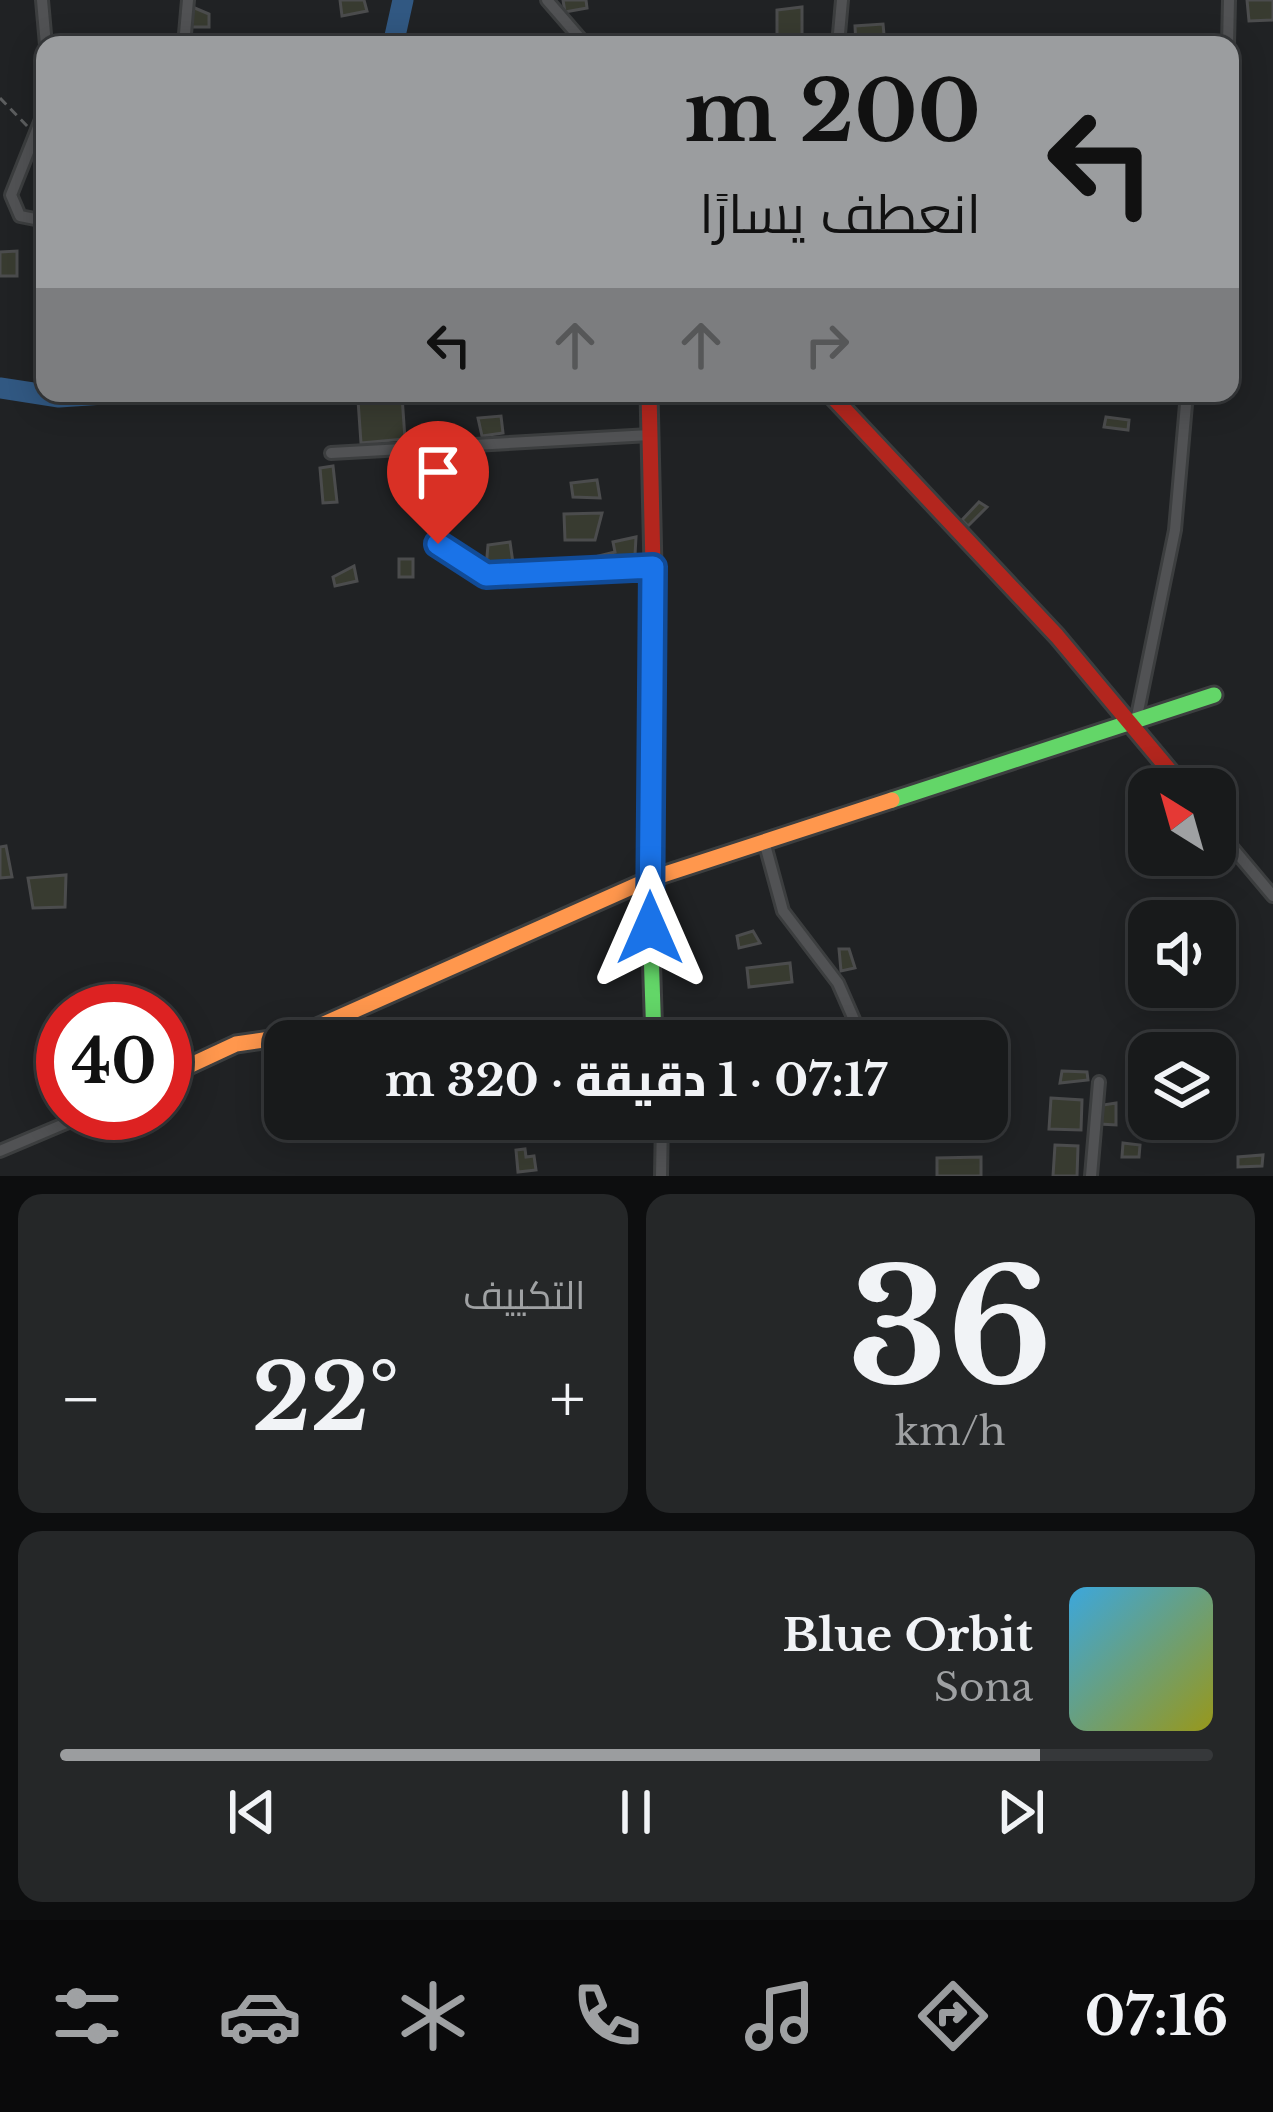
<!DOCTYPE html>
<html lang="ar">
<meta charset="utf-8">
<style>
:root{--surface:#181a1b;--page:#252728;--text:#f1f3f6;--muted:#9fa1a3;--line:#36383a;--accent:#9b9d9f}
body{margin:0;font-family:"Libre Baskerville",Cairo,serif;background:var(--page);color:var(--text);direction:rtl;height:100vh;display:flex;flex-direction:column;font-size:45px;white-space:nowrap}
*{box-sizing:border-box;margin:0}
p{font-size:39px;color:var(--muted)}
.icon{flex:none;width:66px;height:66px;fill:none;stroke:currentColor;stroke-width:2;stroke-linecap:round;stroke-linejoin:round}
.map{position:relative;height:1176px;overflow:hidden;direction:ltr}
.sheet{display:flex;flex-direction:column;gap:18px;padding:18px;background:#0d0e0f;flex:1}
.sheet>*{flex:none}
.guide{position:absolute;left:36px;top:36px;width:1203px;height:366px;border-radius:24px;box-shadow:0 6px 30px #0003,0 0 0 3px var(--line);direction:rtl;background:#9b9d9f;color:#111;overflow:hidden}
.needle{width:78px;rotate:323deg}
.controls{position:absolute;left:1128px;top:768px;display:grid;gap:24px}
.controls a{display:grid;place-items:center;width:108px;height:108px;border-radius:24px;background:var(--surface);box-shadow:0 6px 30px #0003,0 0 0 3px var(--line);font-size:60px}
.speed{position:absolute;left:36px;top:984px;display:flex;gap:24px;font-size:60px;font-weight:700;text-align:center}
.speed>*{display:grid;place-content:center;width:156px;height:156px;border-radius:50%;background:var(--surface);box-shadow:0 6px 30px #0003,0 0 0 3px var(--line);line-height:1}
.speed .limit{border:18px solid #d22;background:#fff;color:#111}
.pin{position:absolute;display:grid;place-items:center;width:102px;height:102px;color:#fff;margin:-123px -51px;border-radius:50% 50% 50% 0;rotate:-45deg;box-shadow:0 0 12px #0007}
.pin .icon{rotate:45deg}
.me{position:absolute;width:132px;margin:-66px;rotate:0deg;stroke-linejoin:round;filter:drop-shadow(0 0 9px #0008)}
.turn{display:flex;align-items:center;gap:42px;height:252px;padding:0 60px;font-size:54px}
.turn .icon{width:156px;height:156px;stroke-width:2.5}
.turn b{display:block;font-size:84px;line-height:102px}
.lanes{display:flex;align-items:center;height:114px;padding:0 60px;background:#0003;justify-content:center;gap:60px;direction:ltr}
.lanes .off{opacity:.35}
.big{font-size:90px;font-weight:800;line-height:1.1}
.sheet .tile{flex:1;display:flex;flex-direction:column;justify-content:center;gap:18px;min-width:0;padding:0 42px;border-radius:24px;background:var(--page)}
.sheet .dial{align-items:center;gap:0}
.dial b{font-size:156px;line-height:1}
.song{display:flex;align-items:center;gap:36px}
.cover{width:144px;height:144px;border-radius:18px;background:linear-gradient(135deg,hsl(200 70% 55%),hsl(60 70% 35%))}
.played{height:12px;border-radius:6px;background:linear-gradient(90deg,var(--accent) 85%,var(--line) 85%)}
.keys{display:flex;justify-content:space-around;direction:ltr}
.heat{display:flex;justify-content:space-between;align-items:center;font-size:66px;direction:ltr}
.sheet .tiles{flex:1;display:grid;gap:18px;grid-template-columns:1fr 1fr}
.tile:last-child{grid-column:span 2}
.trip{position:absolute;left:264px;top:1020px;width:744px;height:120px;border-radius:24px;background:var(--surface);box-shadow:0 6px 30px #0003,0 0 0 3px var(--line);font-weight:800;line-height:120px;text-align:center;direction:rtl}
.menu{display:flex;height:192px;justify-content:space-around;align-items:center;background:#0a0a0b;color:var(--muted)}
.menu .icon{width:84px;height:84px}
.menu .on{color:var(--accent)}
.menu b{font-size:54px;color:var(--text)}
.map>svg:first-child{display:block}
</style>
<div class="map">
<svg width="1273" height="1176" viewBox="0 0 1273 1176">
<rect width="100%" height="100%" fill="#202224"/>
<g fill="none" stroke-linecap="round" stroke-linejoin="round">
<g stroke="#315882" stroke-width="21">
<path d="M393 45 403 0"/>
<path d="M0 388 59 397 119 393"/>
</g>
</g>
<g fill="#383b30" stroke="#4b4c4d" stroke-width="3">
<path d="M340 0H364L367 11 342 16Z"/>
<path d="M563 0H586L587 8 565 12Z"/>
<path d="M1247 0H1273V20L1249 21Z"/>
<path d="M190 6 209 14V27H190Z"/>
<path d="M802 7V40L777 39V10Z"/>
<path d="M883 24 885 45H856L855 26Z"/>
<path d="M17 251V276H0V252Z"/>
<path d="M402 396 405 439 361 443 358 400Z"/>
<path d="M501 416 503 433 482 436 478 418Z"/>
<path d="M1106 417 1129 420 1128 430 1104 427Z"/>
<path d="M333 466 337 502 323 503 320 468Z"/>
<path d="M402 470 458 475 455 505 399 499Z"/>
<path d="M597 480 600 498 573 497 571 483Z"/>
<path d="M979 502 987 507 968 526 962 520Z"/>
<path d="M602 513 595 540H565L564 514Z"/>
<path d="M636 537 635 555 600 563 598 556 615 552 613 542Z"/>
<path d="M510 542 513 563 486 568 488 545Z"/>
<rect x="399" y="559" width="14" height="18"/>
<path d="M354 566 357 581 335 586 333 577Z"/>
<path d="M6 846 12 877 0 878V847Z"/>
<path d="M66 875 65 907 33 908 28 878Z"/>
<path d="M753 931 760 943 739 948 737 936Z"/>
<path d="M839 949H849L855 968 841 971Z"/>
<path d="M790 963 792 982 749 987 747 968Z"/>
<path d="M1062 1071 1087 1072 1088 1080 1060 1083Z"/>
<path d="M1051 1098 1082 1100 1081 1130 1049 1129Z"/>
<path d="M1116 1103V1125L1100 1124 1103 1105Z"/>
<path d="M514 1119H541V1134L515 1139Z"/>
<path d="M593 1119H611V1134L593 1135Z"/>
<path d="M623 1119H643L642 1137 623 1136Z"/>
<path d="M821 1119H842L844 1135 823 1137Z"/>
<path d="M1123 1143 1140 1145 1139 1157H1122Z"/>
<path d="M1055 1145 1078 1146 1077 1176H1053Z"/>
<path d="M525 1149 526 1157 534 1156 536 1170 518 1172 516 1150Z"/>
<path d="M1263 1155 1262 1166 1238 1167V1157Z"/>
<path d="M981 1157V1176H937V1158Z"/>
</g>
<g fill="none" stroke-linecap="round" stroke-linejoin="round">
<defs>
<g id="street">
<path d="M42 0 46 45"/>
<path d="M547 0 586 45"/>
<path d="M184 45 188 0"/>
<path d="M838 45 842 0"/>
<path d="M1228 45 1229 0"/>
<path d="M45 80 42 117 11 195 20 216 45 221"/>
<path d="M331 453 650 435"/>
<path d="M438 544 471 571 486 575 653 567"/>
<path d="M1136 721 1175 530 1187 393"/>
<path d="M1215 827 1273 896"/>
<path d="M764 841 783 911 838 983 859 1031"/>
<path d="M0 1151 90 1113"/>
<path d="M661 1176 662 1119"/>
<path d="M1091 1176 1099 1082"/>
</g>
<g id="fast">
<path d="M892 800 1214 695"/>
<path d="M648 856 654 1041"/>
</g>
<path id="slow" d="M165 1077 236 1044 299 1035 650 879 892 800"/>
<g id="jam">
<path d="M829 393 1057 636 1185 789"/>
<path d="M648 856 653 567 649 393"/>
</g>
</defs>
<use href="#street" stroke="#3c3e3f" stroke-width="16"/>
<use href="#fast" stroke="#3c3e3f" stroke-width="21"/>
<use href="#slow" stroke="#3c3e3f" stroke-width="21"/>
<use href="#jam" stroke="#3c3e3f" stroke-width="21"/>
<path stroke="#5c5e5f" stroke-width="3" stroke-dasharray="9 6" stroke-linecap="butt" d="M0 98 28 127"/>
<use href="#street" stroke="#515254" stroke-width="10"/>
<use href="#fast" stroke="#63d668" stroke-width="15"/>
<use href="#slow" stroke="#ff974d" stroke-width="15"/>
<use href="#jam" stroke="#b3261e" stroke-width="15"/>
</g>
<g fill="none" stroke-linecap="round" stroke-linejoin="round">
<defs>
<path id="route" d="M438 544 486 575 653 567 650 928"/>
</defs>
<use href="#route" stroke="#114b97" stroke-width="30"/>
<use href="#route" stroke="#1a73e8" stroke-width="21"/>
</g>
</svg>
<div class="controls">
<a><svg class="needle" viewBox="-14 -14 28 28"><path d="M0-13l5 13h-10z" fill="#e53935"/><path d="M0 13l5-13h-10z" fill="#9fa1a3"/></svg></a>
<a><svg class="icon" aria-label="sound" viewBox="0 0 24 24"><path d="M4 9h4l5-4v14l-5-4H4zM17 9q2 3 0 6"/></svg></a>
<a><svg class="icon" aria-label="layers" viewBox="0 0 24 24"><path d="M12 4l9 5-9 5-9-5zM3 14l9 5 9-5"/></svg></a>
</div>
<div class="speed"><div class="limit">40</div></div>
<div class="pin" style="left:438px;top:544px;background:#d93025"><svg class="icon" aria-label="arrive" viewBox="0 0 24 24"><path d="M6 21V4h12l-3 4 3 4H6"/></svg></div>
<svg class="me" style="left:650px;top:928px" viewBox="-20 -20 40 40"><path d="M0-17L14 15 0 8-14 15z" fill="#1a73e8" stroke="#fff" stroke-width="4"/></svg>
<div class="trip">07:17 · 1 دقيقة · 320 m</div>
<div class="guide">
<div class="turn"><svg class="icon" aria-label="left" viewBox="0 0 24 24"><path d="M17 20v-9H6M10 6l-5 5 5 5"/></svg><div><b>200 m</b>انعطف يسارًا</div></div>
<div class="lanes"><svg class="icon" aria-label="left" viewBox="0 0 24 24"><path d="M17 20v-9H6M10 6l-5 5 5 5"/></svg><svg class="icon off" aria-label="ahead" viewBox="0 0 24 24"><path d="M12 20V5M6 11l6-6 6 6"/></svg><svg class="icon off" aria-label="ahead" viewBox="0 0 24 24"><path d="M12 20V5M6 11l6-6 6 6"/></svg><svg class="icon off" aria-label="right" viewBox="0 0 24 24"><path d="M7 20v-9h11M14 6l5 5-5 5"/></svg></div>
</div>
</div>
<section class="sheet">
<div class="tiles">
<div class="tile dial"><b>36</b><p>km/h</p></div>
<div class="tile"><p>التكييف</p>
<div class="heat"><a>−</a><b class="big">22°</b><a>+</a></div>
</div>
<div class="tile">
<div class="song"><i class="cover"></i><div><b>Blue Orbit</b><p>Sona</p></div></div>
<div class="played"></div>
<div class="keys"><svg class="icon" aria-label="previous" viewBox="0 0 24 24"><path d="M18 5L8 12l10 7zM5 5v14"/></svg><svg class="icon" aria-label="pause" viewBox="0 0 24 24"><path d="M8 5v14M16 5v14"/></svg><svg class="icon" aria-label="next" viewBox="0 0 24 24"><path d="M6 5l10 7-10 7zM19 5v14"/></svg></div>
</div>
</div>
</section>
<nav class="menu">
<b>07:16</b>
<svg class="icon on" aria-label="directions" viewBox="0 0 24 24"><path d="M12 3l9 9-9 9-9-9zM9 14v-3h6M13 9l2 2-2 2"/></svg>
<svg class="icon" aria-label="music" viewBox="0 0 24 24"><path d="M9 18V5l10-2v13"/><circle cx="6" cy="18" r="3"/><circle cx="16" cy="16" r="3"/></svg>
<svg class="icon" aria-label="phone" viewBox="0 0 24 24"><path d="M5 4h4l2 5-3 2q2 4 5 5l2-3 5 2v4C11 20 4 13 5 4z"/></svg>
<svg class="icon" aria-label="climate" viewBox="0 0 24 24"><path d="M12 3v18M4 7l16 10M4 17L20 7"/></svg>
<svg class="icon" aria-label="car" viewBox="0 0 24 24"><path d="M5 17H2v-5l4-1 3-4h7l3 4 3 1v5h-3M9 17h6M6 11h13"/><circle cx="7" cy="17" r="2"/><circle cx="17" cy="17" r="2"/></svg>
<svg class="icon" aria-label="filters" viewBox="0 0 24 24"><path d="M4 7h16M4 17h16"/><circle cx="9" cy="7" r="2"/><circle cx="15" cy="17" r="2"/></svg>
</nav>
